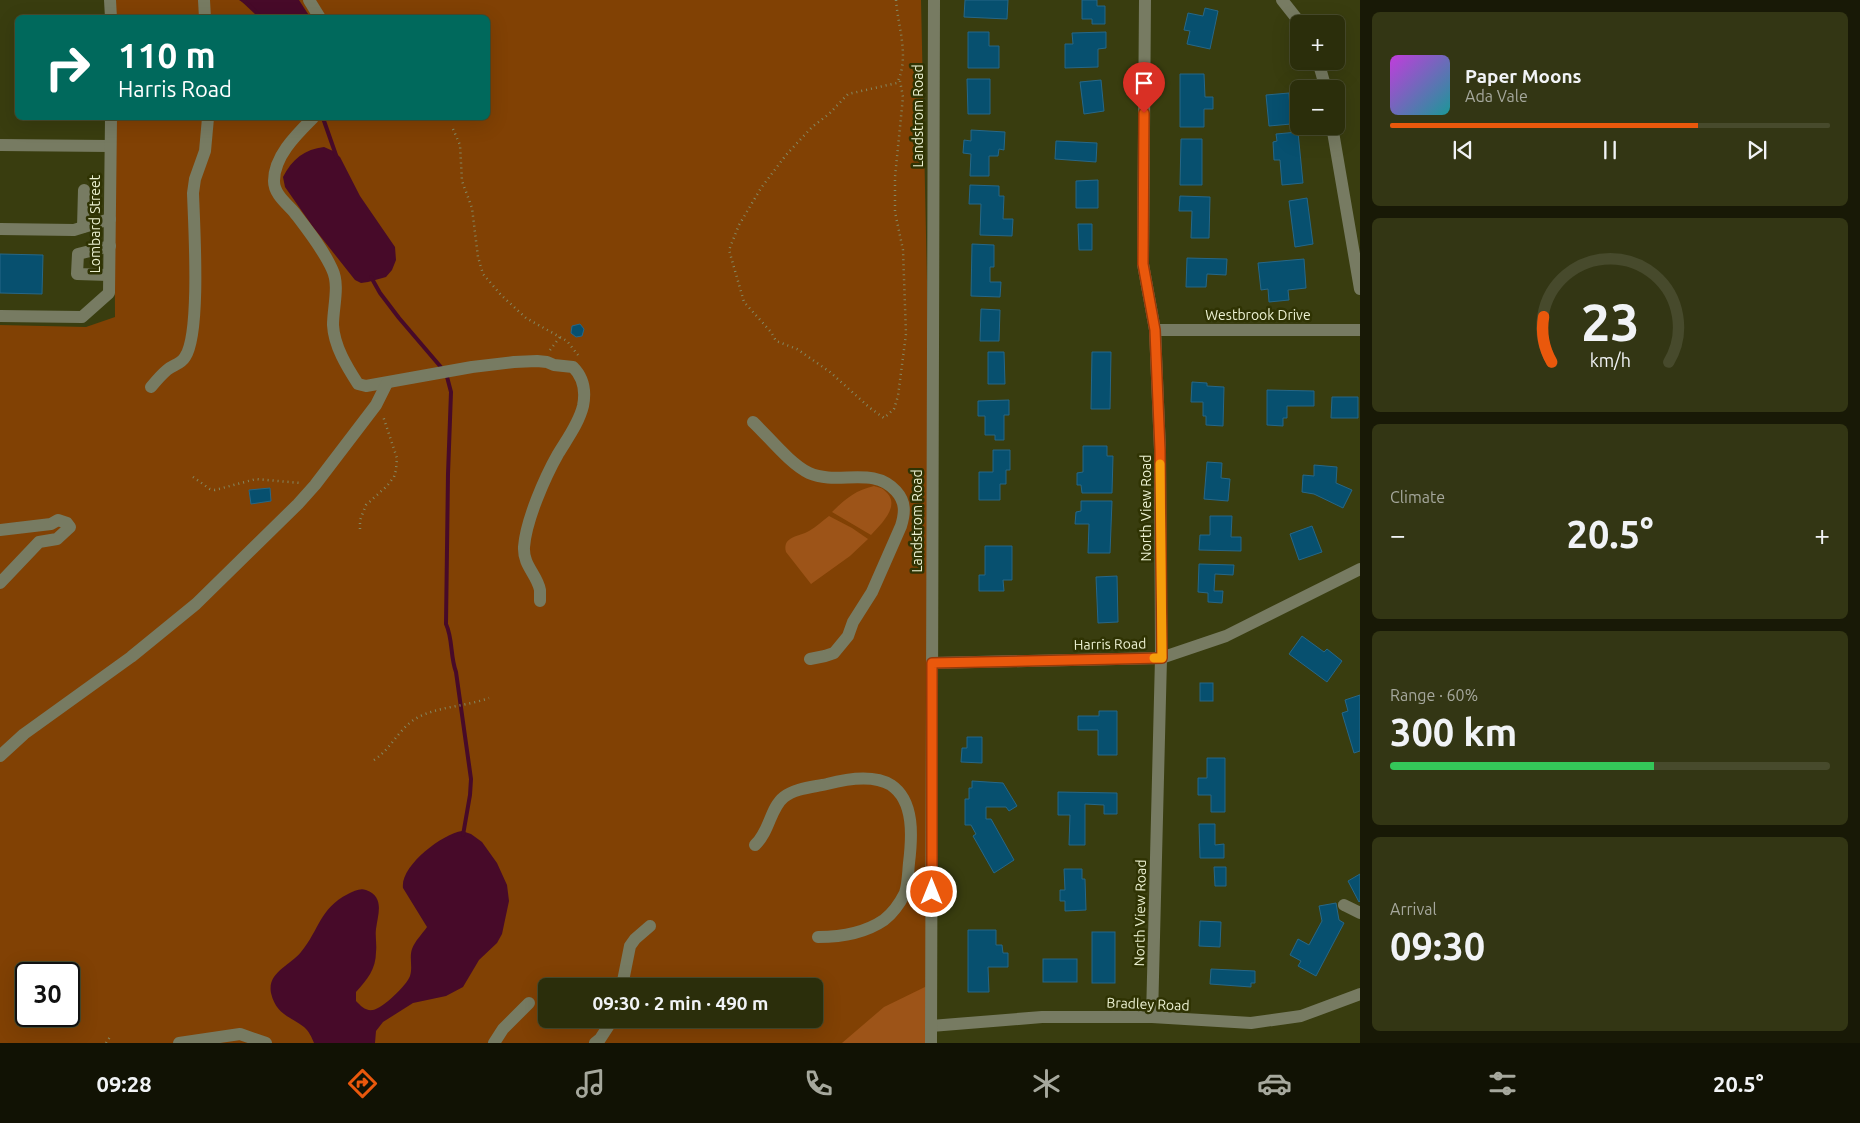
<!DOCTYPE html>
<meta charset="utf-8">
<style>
:root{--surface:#2b2e0b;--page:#333614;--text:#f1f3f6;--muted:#a6a89d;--line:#474a2c;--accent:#ea580c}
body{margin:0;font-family:Ubuntu,sans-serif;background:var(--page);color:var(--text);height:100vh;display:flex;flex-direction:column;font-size:19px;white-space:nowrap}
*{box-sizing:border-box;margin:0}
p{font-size:16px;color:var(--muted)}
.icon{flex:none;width:28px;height:28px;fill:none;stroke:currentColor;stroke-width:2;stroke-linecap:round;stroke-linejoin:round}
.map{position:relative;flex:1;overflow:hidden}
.drawer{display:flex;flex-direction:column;gap:12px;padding:12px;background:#181906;width:500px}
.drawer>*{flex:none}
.hud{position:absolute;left:15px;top:15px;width:475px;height:105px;border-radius:8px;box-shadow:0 5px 20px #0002,0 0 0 1px var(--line);background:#00695c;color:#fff;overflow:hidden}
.fabs{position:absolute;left:1290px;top:15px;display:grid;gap:10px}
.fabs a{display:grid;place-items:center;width:55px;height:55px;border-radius:8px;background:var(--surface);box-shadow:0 5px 20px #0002,0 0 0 1px var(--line);font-size:25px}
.speed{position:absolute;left:15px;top:962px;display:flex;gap:10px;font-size:25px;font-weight:700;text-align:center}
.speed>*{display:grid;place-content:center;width:65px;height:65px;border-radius:50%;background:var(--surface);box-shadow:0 5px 20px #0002,0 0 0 1px var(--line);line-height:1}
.speed .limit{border:2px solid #111;border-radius:8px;background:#fff;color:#111}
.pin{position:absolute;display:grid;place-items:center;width:42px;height:42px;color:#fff;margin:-51px -21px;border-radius:50% 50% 50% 0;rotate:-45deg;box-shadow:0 0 5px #0007}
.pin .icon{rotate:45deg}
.me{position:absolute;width:55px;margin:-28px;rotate:0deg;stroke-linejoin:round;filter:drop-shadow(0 0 4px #0008)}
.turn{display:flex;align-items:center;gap:18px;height:105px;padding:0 20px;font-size:22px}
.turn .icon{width:65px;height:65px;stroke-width:2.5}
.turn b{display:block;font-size:35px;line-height:42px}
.big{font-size:38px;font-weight:700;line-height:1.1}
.drawer .card{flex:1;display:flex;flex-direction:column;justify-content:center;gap:8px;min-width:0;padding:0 18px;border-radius:8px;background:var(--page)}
.drawer .dial{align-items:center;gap:0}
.dial svg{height:130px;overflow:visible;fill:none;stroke:var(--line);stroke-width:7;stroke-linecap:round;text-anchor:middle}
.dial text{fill:var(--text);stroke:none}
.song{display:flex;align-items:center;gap:15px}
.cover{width:60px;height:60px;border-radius:8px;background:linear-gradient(135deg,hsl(290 70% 55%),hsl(180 70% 35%))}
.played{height:5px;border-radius:2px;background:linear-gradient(90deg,var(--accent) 70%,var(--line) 70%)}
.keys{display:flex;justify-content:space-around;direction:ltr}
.heat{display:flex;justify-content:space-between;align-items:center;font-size:28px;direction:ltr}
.charge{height:8px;border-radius:4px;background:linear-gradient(90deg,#34c759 60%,var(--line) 0)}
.trip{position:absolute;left:538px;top:978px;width:285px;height:50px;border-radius:8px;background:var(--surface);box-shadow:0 5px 20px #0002,0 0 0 1px var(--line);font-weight:700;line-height:50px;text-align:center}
.dock{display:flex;height:80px;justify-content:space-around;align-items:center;background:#111204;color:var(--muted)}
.dock .icon{width:35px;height:35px}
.dock .active{color:var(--accent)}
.dock b{font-size:22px;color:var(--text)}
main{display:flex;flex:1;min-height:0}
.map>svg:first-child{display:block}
</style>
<main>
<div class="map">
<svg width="1360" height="1043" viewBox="0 0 1360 1043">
<rect width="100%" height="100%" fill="#393d0f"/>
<path fill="#814104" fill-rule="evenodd" d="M114 0H921L932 514 926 1043H0V325L86 327 115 317 114 118H488V18H114ZM26 974H69V1016H26ZM546 986H814V1019H546Z"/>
<g fill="#9d5418">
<path d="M874 486C877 487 883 488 885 491 902 505 881 524 871 535L832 512C845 499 856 490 874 486Z"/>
<path d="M829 516 852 528 868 539 850 556 811 584 786 552C782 536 799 537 809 531 816 527 822 521 829 516Z"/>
<path d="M927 986 926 1043H842L884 1007Z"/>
</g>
<g fill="#470a29">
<path d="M239 0H299L310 17H261L255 10Z"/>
<path d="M324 147 333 151 340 157 360 196 395 247 396 260 392 270 386 277 368 282 361 283 355 280 313 227 285 187 283 177C292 159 305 149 324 147Z"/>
<path d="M462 831 471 834 482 842 497 863 507 885 509 901 502 934 497 943 479 960 463 987 446 996 413 1003 383 1022 376 1031 375 1043H314C312 1038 309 1031 304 1027 289 1016 276 1014 271 993 267 972 291 965 301 952 320 929 319 909 348 894 354 891 360 888 366 890 385 897 378 914 376 929 375 937 377 944 376 952 376 969 367 980 356 992V1001C361 1006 365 1011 373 1010 382 1009 407 985 410 976 413 967 409 958 412 949 415 941 422 934 427 927L403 888C400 866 442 834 462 831Z"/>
</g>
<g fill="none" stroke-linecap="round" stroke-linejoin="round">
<g stroke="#470a29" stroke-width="4">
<path d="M243 0 262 18"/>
<path d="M323 118 337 158"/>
<path d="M371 277 380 293 399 318 446 373 451 392 448 474 446 624C453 639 450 656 456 672L471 779 470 795 463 835"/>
</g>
</g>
<g fill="#07506f" stroke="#276787">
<path d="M965 0H1008L1007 19 964 17Z"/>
<path d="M1082 0H1097V6H1105V24H1092V19H1082Z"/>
<path d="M1205 8 1218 11 1210 49 1187 44 1190 31 1184 30 1188 13 1203 16Z"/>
<path d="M968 32H989V46H999V68H968Z"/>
<path d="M1106 32V48L1098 49V67L1065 68V44H1073L1072 33Z"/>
<path d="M1180 74H1204L1205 97H1213V109H1204V127H1180Z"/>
<path d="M967 79H990V114H968Z"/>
<path d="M1101 80 1104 111 1084 114 1080 82Z"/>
<path d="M1289 93 1291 124 1269 126 1266 95Z"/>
<path d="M971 130 1005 132 1004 150 999 149 998 156H989V176H970L971 154 963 153 964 140 971 141Z"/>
<path d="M1298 132 1303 183 1282 185 1280 160H1274L1273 142 1277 141 1276 134Z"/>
<path d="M1181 139H1202V185H1180Z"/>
<path d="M1056 141 1097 143 1096 162 1055 159Z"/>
<path d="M1098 180V208H1076V181Z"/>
<path d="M970 185 999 186V196H1004L1003 219H1013L1012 236 980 235 981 204H969Z"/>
<path d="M1180 196 1210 197 1209 238H1191L1192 211H1179Z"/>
<path d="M1307 198 1313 244 1295 247 1289 201Z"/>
<path d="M1078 224H1092V250H1079Z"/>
<path d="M972 244 994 245V267H990V282H1001L1000 297 971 296Z"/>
<path d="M0 254 43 255 42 294 0 293Z"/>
<path d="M1187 258 1227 259 1226 275 1207 274 1206 287H1186Z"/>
<path d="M1304 259 1306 288 1288 290 1289 300 1269 302 1268 289 1261 290 1258 263Z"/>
<path d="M981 309 1000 310 999 341H980Z"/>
<path d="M580 324 584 329 582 336 576 337 571 333 572 326Z"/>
<path d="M988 352H1004L1005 384H988Z"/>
<path d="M1092 352H1111L1110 409H1091Z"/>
<path d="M1192 382 1207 383V386L1224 387 1223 426 1206 425V416H1203V402H1191Z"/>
<path d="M1267 390 1314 391V406H1287V418H1283V426L1267 425Z"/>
<path d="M1332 397H1358V418H1331Z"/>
<path d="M1009 400V415H1004V440H995V435H985V416H978V401Z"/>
<path d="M1083 446H1107V456H1113L1112 493H1082L1081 485H1077V473L1083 472Z"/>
<path d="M993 450H1010V470H1006V484H1000V500H979V472H993Z"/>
<path d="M1207 462 1222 463 1221 478 1230 479 1228 501 1204 499Z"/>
<path d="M1314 465 1337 467 1336 483 1352 490 1343 508 1314 494 1302 492 1303 475 1314 476Z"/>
<path d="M270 488 271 501 251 504 249 490Z"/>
<path d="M1081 501H1112L1110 553H1088L1089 524H1075L1076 512 1081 511Z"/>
<path d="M1210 516H1232L1231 537H1241V551L1199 550 1200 535H1210Z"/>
<path d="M1312 526 1322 552 1299 560 1290 534Z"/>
<path d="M985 546H1012V580H1003L1004 591H979V575H985Z"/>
<path d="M1199 564 1234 565 1233 575 1215 574 1214 591H1223L1222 603 1208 602V593L1198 592Z"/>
<path d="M1117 576 1118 622 1098 623 1096 577Z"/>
<path d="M1302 636 1324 652 1327 649 1342 661 1327 682 1289 654Z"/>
<rect x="1200" y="683" width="13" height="18"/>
<path d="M1360 695V751L1354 753 1342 713 1348 711 1345 700Z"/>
<path d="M1099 711H1117V755H1098V730H1078V716H1099Z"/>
<path d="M967 737H982V763L961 762 962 748H967Z"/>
<path d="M1207 758H1225V812H1211V795H1198V778H1207Z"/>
<path d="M972 781 1003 783 1017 806 1009 811 1006 807H986V819H991L1014 860 994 873 973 836 976 834 971 825H965V799H969V788H972Z"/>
<path d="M1058 792 1117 793V814H1104V805L1085 804V845H1069L1070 815H1058Z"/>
<path d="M1199 824H1215V845L1224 844V858H1200Z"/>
<path d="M1214 867H1226V886H1215Z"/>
<path d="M1064 869H1082V879H1085L1086 910 1065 911V901H1060V890H1065Z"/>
<path d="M1360 874V901L1359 902 1348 881Z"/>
<path d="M1336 903 1339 920 1344 923 1316 976 1298 966 1301 961 1290 955 1298 939 1309 945 1322 921 1319 906Z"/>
<path d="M1200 921 1221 922 1220 947 1199 946Z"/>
<path d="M968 930H996V945H1002L1003 953H1008V967H988L989 992H968Z"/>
<rect x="1092" y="932" width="23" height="51"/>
<rect x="1043" y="959" width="34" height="23"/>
<path d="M1211 969 1255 971V983H1251V987L1210 984Z"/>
</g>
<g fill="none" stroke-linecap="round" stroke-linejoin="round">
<g stroke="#848861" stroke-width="2.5" stroke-dasharray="1 4" stroke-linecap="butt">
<path d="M896 0C898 28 910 57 897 83L848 94 829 114 812 127 786 155 761 188 739 225 729 250 744 302 771 332 776 341 797 349 830 372 870 408 884 418 894 409 898 396 906 334 903 250 895 212V177L903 97 900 81"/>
<path d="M453 129 460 145 462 181 472 208 478 257 483 274 501 295 526 318 567 341 578 355"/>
<path d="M550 350 560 337"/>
<path d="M193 477 210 489 215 490 256 479 300 483"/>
<path d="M360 529V520L366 505 387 486 394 477 396 470 397 458 383 416"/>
<path d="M374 760C391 749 398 730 415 719 437 706 465 707 489 698"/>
<path d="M106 1043 110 1037"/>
</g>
<g stroke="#777b62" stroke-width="12">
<path d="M110 0 111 18"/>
<path d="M204 0 205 18"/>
<path d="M309 0 320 18"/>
<path d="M1145 0 1143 264 1155 330 1160 450 1161 658 1152 1017"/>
<path d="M1282 0 1301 24"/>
<path d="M1318 61 1326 89"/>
<path d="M313 118C297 134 274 156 274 181 274 194 286 203 294 212 307 229 323 249 332 269 340 285 333 307 333 325 334 346 347 367 358 384L366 386 472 367 514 362 537 361 547 362 554 365 573 367C583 377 586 391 583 406 579 423 567 439 558 454 545 477 526 520 524 547 523 566 537 574 540 590 540 593 540 598 540 601"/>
<path d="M1332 126 1360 289"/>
<path d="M0 145 110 146"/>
<path d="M83 227 84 190"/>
<path d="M0 229 74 230 110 219"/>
<path d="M109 275 77 274 78 254 110 246"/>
<path d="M0 316 82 317 109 293 111 118"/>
<path d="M1155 330H1360"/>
<path d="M151 387C156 381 161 375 167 370 173 365 181 364 185 357 201 334 194 225 193 193L195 179 205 151 208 118"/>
<path d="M753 422C769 437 790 464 809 473 838 486 873 465 896 491 906 502 905 513 901 526L872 592 853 622 848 636 834 653 825 656 810 659"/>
<path d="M0 530 51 524 58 520 67 523 70 527 57 539 39 542 0 583"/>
<path d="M932 663 1161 658 1226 636 1360 569"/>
<path d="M0 756 24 734 131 657 196 604 298 504 315 485 376 405 387 383"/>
<path d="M755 845C770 831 770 808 784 797 795 788 814 787 827 784 846 779 873 774 891 785 915 801 912 838 909 863 908 873 908 884 905 893 900 903 893 913 884 920 865 933 841 937 818 937"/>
<path d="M1344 905 1360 913"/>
<path d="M622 986 630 946 635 939 650 926"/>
<path d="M931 1026 1042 1017H1152L1251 1023 1301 1016 1360 994"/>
<path d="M179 1043 240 1034 266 1043"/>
<path d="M494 1043 503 1029 529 1003"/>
<path d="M595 1043 600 1039 613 1019"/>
<path d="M931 1043 934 0"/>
</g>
</g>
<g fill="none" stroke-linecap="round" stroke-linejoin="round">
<defs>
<path id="route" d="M932 892V663L1162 658 1160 450 1155 330 1143 264 1144 113"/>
</defs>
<use href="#route" stroke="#983908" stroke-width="12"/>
<use href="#route" stroke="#ea580c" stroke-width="9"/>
<path stroke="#f59e0b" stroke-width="9" d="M1154 658H1162L1160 464"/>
</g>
<g text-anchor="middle" stroke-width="5" stroke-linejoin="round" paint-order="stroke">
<g font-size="14" fill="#ecf1d2" stroke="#2f3303">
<text transform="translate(918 116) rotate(-90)" y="5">Landstrom Road</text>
<text transform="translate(95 224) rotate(-90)" y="5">Lombard Street</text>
<text x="1258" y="320">Westbrook Drive</text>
<text transform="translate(1146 508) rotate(-90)" y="5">North View Road</text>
<text transform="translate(917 521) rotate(-90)" y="5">Landstrom Road</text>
<text transform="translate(1110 644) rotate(-1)" y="5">Harris Road</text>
<text transform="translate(1140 913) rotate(-89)" y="5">North View Road</text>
<text transform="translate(1148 1004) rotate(2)" y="5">Bradley Road</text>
</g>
</g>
</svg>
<div class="fabs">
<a>+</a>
<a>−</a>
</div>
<div class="speed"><div class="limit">30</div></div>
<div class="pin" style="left:1144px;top:113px;background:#d93025"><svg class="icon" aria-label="arrive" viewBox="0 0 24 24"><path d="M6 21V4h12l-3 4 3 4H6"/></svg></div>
<svg class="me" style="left:932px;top:892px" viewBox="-20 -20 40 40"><circle r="17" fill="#ea580c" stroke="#fff" stroke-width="3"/><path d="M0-11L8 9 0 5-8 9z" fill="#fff"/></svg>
<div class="trip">09:30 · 2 min · 490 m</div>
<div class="hud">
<div class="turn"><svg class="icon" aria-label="right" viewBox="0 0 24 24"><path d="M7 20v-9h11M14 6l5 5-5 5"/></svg><div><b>110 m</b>Harris Road</div></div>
</div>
</div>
<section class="drawer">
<div class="card">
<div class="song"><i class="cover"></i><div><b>Paper Moons</b><p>Ada Vale</p></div></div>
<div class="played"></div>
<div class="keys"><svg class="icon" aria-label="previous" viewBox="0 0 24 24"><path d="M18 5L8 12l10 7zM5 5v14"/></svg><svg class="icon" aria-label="pause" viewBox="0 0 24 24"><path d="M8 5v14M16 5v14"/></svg><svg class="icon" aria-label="next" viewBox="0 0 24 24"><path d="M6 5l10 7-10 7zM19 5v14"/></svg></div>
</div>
<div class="card dial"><svg viewBox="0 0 100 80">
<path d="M14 69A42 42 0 1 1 86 69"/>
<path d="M14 69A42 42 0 0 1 9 41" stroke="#ea580c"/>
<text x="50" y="56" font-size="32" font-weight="700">23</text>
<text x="50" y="72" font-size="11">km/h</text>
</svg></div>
<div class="card"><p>Climate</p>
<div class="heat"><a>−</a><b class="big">20.5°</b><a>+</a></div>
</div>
<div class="card"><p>Range · 60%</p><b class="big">300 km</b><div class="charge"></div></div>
<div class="card"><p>Arrival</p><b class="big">09:30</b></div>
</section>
</main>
<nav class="dock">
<b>09:28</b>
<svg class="icon active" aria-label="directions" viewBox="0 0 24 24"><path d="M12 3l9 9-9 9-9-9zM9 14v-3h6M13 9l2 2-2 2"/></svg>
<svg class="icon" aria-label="music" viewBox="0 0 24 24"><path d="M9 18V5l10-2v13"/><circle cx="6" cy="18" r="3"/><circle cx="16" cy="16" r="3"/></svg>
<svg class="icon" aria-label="phone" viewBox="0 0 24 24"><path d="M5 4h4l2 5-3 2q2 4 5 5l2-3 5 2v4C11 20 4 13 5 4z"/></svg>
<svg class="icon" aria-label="climate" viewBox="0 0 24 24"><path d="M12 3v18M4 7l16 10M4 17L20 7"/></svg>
<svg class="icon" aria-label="car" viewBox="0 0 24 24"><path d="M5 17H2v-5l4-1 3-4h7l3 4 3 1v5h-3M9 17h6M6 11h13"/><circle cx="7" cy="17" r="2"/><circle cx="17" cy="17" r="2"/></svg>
<svg class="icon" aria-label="filters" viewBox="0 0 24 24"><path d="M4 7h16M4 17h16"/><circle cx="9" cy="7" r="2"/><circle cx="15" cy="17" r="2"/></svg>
<b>20.5°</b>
</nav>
